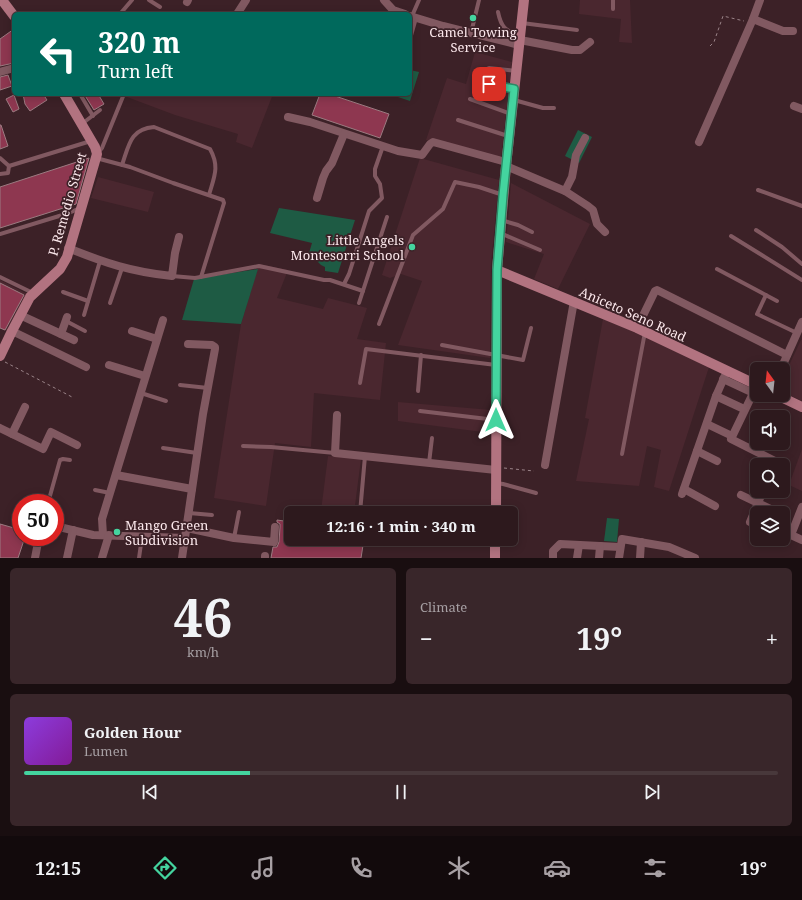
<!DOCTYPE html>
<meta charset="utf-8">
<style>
:root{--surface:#2d191d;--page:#39262a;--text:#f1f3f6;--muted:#a7a0a4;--line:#48383b;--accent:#44d49f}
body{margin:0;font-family:"Noto Serif",serif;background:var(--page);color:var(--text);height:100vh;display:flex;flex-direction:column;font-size:15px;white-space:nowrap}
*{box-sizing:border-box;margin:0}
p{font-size:13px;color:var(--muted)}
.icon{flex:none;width:22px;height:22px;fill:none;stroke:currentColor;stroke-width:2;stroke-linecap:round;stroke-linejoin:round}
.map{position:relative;height:558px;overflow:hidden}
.side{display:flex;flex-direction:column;gap:10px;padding:10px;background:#190e10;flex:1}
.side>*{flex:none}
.banner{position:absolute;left:12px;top:12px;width:400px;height:84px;border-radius:6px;box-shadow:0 2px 10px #0003,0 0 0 1px var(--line);background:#00695c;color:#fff;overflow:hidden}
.needle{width:26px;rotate:345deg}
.buttons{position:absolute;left:750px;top:362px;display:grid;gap:8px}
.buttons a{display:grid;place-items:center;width:40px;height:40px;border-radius:6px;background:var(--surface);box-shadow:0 2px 10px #0003,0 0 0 1px var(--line);font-size:20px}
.speed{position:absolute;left:12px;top:494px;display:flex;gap:8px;font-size:20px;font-weight:700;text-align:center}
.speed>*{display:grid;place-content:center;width:52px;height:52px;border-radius:50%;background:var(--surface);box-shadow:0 2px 10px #0003,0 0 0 1px var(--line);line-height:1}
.speed .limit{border:6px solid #d22;background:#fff;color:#111}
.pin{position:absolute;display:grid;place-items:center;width:34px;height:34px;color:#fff;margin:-17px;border-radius:8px;box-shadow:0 2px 6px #0006}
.me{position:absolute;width:44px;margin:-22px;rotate:0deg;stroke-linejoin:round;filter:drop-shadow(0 0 3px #0008)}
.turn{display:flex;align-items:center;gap:14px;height:84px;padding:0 20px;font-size:18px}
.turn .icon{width:52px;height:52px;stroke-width:2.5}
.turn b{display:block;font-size:28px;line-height:34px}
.big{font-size:30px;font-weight:700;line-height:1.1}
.side .card{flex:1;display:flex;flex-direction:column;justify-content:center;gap:6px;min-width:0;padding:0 14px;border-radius:6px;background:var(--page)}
.side .dial{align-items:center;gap:0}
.dial b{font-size:52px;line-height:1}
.song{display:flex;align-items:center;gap:12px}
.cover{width:48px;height:48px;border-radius:6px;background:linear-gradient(135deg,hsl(270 70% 55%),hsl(290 70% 35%))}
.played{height:4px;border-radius:2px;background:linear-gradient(90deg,var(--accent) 30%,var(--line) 30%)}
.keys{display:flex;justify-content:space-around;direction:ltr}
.heat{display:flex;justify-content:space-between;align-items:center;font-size:22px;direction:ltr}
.side .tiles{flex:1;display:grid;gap:10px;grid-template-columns:1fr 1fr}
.card:last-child{grid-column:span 2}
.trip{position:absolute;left:284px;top:506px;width:234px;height:40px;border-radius:6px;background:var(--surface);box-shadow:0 2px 10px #0003,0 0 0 1px var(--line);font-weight:700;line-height:40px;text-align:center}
.dock{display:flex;height:64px;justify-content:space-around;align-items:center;background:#120a0c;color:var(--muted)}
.dock .icon{width:28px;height:28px}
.dock .on{color:var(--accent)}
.dock b{font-size:18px;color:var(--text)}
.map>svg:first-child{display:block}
</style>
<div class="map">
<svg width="802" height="558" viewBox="0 0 802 558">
<rect width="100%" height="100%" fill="#3c2127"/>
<g fill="#4a272f">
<path d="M580 0H630L632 43 619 42 621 19 579 14Z"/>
<path d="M475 52 512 62 501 158 426 140 447 78 466 84Z"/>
<path d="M119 94H273L252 148 236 142 238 134 175 115Z"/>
<path d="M420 158 499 180 491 265 490 358 398 345 422 281 401 274 390 278 382 275Z"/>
<path d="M98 177 154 192 148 212 91 198Z"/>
<path d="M511 183 590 224 558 289 534 279 544 254 506 242Z"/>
<path d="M259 264 288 270 277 298 323 309 328 298 367 308 357 339 386 343 380 400 314 393 311 447 275 443 266 506 214 498 241 324Z"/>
<path d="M0 280 27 294 6 331 0 328Z"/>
<path d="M603 319 630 330 709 367 669 491 654 487 661 450 647 446 639 486 576 481 589 419 585 418Z"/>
<path d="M801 340H802V401L783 392V378Z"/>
<path d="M398 402 491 410 490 433 398 421Z"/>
<path d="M802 449V491L789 485Z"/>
<path d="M328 456 361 459 354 513 321 511Z"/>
</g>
<g fill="#1e5b44">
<path d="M410 70 419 72 410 101 389 94H410Z"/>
<path d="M578 130 592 137 579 163 565 156Z"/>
<path d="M279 208 355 220 338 273 325 271V267L321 265 309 253 312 243 270 233Z"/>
<path d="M258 269 241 324 182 320 194 279Z"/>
<path d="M607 518 619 519 617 542 604 541Z"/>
</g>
<g fill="#8e3750" stroke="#9c7b81">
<path d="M14 29V63L0 66V39Z"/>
<path d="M489 72 501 74 499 82 491 81 486 77V73Z"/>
<path d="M8 75 12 86 0 90V77Z"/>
<path d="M23 94H43L47 100 30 111 25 104Z"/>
<path d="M84 94H98L104 104 94 110Z"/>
<path d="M320 94H329L389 114 380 138 312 115Z"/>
<path d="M14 95 19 109 13 112 6 99Z"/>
<path d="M0 125H1L8 146 0 149Z"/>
<path d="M89 158 76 204 0 228V187Z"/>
<path d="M0 283 24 295 5 330 0 328Z"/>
<path d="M277 520 291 522V539H364L361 558H271L273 547H277L279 542 280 527V524L277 522Z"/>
<path d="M0 524 21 530V537H25L18 558H0Z"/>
</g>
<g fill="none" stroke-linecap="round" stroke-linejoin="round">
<g stroke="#9a8388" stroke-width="1" stroke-dasharray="3 3" stroke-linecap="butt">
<path d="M710 46 714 42 723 16 744 21"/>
<path d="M5 362 72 397"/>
<path d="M504 468 534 471"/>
</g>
<g stroke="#815961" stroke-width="4">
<path d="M149 0 160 7"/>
<path d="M613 0V9"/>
<path d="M498 12C501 27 505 31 520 35"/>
<path d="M120 14 132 0"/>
<path d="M412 16 419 0"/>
<path d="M522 23 577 30"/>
<path d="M471 33 479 0"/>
<path d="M410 39 416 18"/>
<path d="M513 89 489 84 483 79V71L489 68 516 71"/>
<path d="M80 94 93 116"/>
<path d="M470 99 511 114"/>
<path d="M514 100 543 108H554"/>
<path d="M458 120 508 136"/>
<path d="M83 123 100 110"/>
<path d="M97 154 102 148 124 94"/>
<path d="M0 158 9 166"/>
<path d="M96 158 130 167 173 183 223 200 224 203 201 277"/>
<path d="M122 165C129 145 130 129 154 127L210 149C220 167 214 177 209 195"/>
<path d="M9 166 91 141"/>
<path d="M0 174 8 173 9 166"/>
<path d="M758 190 802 206"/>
<path d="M501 220 518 225 532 232"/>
<path d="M756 230 782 247 802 264"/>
<path d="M500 233 540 250"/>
<path d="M0 234 69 213 80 208"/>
<path d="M731 236 802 280"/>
<path d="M717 269 777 301"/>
<path d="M172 276 195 278 259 266 324 280H330L363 291"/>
<path d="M0 277 33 293"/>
<path d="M344 284 349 274 369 211 382 198 380 184 375 176V169L383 146"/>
<path d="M63 292 88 301"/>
<path d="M766 295 757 314 797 333"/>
<path d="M110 303 122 268"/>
<path d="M359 303 387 217"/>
<path d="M84 315 100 261"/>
<path d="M66 321 85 331"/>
<path d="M379 324 413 235 443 209 455 182 479 187 503 195"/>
<path d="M442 345 523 360 531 328"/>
<path d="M360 383 366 349 496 365"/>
<path d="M180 385 208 388"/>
<path d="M418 391 421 355"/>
<path d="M141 393 166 401"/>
<path d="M420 411 496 420"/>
<path d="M243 446 271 447 335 453"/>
<path d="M163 448 197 453"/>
<path d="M622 454 645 332"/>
<path d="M429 463 432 438"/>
<path d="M496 483 503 484 536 493"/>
<path d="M95 490 110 493"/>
<path d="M32 502 41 503"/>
<path d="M48 503 60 460 63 459 70 460"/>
<path d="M189 513 212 515"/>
<path d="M360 513 365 456"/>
<path d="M234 538 239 512"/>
<path d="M443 539 495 545"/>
<path d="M139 558 142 537"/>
</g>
<g stroke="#815961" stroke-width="8">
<path d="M384 0 393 10 405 14"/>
<path d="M187 2 188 0"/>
<path d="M237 14 246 0"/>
<path d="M410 16 443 26 519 45"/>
<path d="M753 19 783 31H793"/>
<path d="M520 40 572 50H580L590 42"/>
<path d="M0 72 14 68"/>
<path d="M794 106 802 109"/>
<path d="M288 117 310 122 398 151 422 155 430 144 433 142 506 162"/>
<path d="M699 142 753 19 760 0"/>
<path d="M506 166 565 191 588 206 593 210 597 224 605 232"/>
<path d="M565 191 572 177 576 155 585 138"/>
<path d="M317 198 323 178 326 171 332 163 344 134"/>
<path d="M68 248C105 263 132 272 172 276L175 253 179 237"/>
<path d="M20 315 74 340"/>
<path d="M637 328 655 291 657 290 787 355"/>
<path d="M12 331 86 367"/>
<path d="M132 331 157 339"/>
<path d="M61 334 67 317"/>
<path d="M109 365 145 376"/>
<path d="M781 369 802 322"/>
<path d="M723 379 753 393"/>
<path d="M757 385 731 439 777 462 776 465"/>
<path d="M716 396 744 409"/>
<path d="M337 415 335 453 496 470"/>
<path d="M707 424 730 435"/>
<path d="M0 428 43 449 51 432 77 445"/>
<path d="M12 434 25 407"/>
<path d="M697 451 717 461"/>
<path d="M545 465 574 301"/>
<path d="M116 475 192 489"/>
<path d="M684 489 715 506"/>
<path d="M682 494 716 396 727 371"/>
<path d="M741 495 777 512"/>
<path d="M802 507 791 535 802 540"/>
<path d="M750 522 763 491"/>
<path d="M55 526 93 535 185 538"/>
<path d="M187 528 234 538 274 542 275 527"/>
<path d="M103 535 102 519 163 320"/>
<path d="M265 556V558"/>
<path d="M35 558 39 537"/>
<path d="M67 558 73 530"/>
<path d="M102 558 109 535"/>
<path d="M182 558 203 414 215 349V347L212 345 188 344"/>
<path d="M553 558V551L560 544 620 547"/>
<path d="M577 558 579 545"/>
<path d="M599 558 600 546"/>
<path d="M619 558 622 539 669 547 695 558"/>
<path d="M640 558 641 542"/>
</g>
<g stroke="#b27380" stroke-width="10">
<path d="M2 0 14 16"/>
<path d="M497 270 637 328 757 385"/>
<path d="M0 356 12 331 30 297 60 269 67 257 97 154 95 147 64 94"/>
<path d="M777 395 802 407"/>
<path d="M496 513 497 270 506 166 524 0"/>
<path d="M495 558V539"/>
</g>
</g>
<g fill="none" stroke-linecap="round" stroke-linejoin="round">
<defs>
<path id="route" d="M489 84 514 89 503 195 497 270 496 420"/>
</defs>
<use href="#route" stroke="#2c8a67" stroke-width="10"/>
<use href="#route" stroke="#44d49f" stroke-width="7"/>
</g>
<g fill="#44d49f" stroke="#3c2127" stroke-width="1.5">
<circle cx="473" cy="18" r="4"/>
<circle cx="412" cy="247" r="4"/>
<circle cx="117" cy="532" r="4"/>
</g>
<g text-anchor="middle" stroke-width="3.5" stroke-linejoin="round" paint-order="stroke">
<g font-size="13" fill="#fce8ec" stroke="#3c2127">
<text x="473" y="37">Camel Towing<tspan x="473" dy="15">Service</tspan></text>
<text x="404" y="245" text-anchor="end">Little Angels<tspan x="404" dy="15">Montesorri School</tspan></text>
<text x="125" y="530" text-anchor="start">Mango Green<tspan x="125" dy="15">Subdivision</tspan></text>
</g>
<g font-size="13" fill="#fce8ec" stroke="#3c2127">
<text transform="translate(67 204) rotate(-74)" y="5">P. Remedio Street</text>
<text transform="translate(633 314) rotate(24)" y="5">Aniceto Seno Road</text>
</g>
</g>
</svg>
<div class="buttons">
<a><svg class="needle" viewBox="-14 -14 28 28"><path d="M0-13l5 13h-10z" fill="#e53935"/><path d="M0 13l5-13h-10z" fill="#a7a0a4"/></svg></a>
<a><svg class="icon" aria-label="sound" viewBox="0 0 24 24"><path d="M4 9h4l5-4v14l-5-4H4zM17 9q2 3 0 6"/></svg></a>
<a><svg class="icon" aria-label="search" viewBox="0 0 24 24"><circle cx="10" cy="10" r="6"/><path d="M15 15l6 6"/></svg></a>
<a><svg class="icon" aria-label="layers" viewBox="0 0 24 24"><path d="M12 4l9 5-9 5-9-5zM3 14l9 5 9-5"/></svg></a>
</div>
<div class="speed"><div class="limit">50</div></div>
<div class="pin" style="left:489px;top:84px;background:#d93025"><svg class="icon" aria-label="arrive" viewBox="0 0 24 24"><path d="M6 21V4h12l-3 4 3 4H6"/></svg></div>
<svg class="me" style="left:496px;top:420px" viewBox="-20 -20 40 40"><path d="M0-17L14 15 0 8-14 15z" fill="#44d49f" stroke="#fff" stroke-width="4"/></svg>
<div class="trip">12:16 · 1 min · 340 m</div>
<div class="banner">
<div class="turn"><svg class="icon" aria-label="left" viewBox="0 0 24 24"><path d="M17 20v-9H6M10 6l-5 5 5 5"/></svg><div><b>320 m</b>Turn left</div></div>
</div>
</div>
<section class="side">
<div class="tiles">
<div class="card dial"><b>46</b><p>km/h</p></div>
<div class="card"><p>Climate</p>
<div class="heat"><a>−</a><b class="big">19°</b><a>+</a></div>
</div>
<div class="card">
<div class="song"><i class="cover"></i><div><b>Golden Hour</b><p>Lumen</p></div></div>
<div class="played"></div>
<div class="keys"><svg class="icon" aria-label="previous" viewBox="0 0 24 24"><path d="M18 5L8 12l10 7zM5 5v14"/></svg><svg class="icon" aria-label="pause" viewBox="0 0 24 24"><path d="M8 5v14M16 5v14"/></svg><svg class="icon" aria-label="next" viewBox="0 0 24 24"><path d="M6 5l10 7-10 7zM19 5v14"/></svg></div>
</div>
</div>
</section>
<nav class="dock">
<b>12:15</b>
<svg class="icon on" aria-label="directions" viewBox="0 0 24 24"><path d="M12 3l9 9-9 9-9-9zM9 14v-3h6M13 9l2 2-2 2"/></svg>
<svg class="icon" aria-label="music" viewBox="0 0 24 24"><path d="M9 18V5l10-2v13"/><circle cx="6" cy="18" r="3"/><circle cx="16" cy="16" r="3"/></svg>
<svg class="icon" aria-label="phone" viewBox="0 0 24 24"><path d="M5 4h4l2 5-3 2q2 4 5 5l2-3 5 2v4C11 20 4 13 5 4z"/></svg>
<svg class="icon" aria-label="climate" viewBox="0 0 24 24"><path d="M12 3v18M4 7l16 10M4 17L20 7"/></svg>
<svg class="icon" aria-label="car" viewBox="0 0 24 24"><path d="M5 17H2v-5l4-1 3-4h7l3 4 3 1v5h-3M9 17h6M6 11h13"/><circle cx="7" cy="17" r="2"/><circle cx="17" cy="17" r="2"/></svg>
<svg class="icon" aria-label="filters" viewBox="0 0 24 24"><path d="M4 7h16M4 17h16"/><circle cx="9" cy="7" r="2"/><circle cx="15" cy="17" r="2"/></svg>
<b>19°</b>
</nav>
